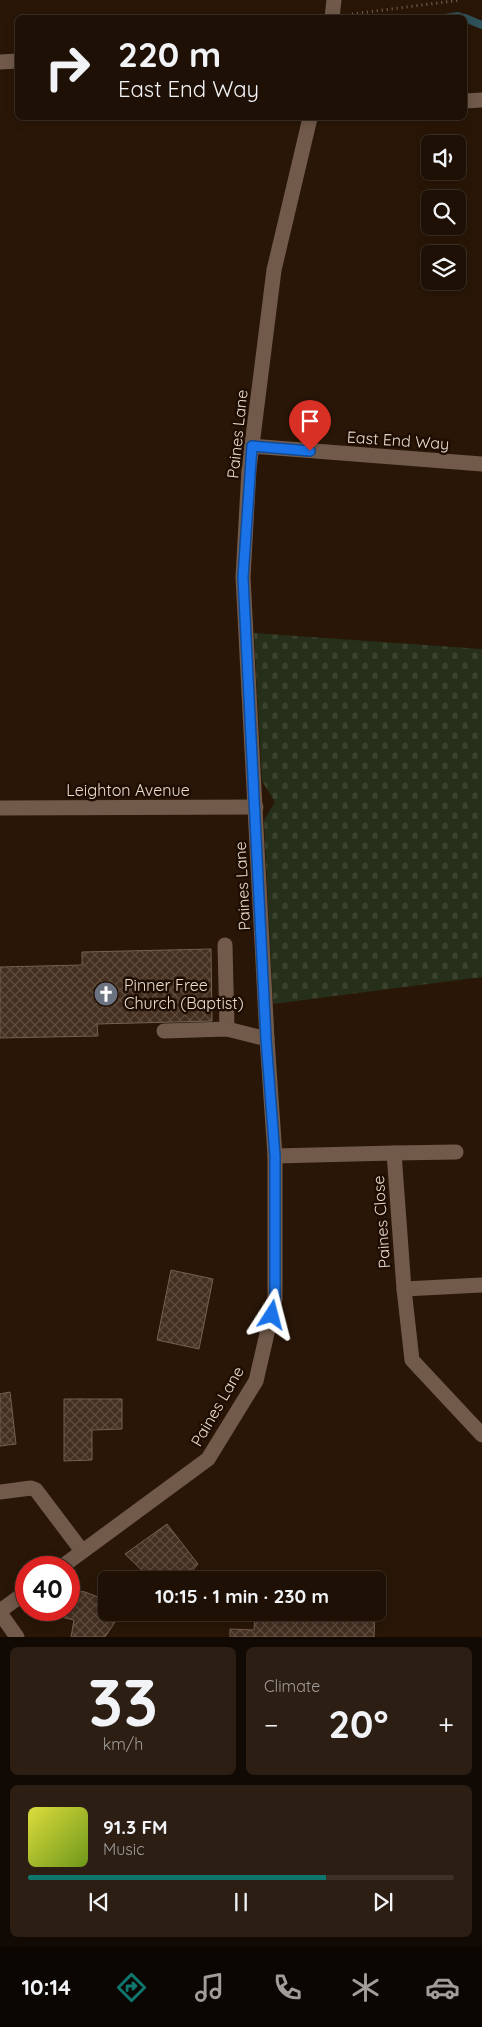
<!DOCTYPE html>
<meta charset="utf-8">
<style>
:root{--surface:#1f1005;--page:#2c1e13;--text:#f1f3f6;--muted:#a19d9a;--line:#3c3027;--accent:#0f766e}
body{margin:0;font-family:Quicksand,sans-serif;background:var(--page);color:var(--text);height:100vh;display:flex;flex-direction:column;font-size:19px;white-space:nowrap}
*{box-sizing:border-box;margin:0}
p{font-size:16px;color:var(--muted)}
.icon{flex:none;width:28px;height:28px;fill:none;stroke:currentColor;stroke-width:2;stroke-linecap:round;stroke-linejoin:round}
.map{position:relative;height:1637px;overflow:hidden}
.panel{display:flex;flex-direction:column;gap:10px;padding:10px;background:#110903;flex:1}
.panel>*{flex:none}
.hud{position:absolute;left:15px;top:15px;width:452px;height:105px;border-radius:8px;box-shadow:0 2px 12px #0003,0 0 0 1px var(--line);background:#1f1005;color:var(--text);overflow:hidden}
.controls{position:absolute;left:421px;top:135px;display:grid;gap:10px}
.controls a{display:grid;place-items:center;width:45px;height:45px;border-radius:8px;background:var(--surface);box-shadow:0 2px 12px #0003,0 0 0 1px var(--line);font-size:25px}
.speed{position:absolute;left:15px;top:1556px;display:flex;gap:10px;font-size:25px;font-weight:700;text-align:center}
.speed>*{display:grid;place-content:center;width:65px;height:65px;border-radius:50%;background:var(--surface);box-shadow:0 2px 12px #0003,0 0 0 1px var(--line);line-height:1}
.speed .limit{border:8px solid #d22;background:#fff;color:#111}
.pin{position:absolute;display:grid;place-items:center;width:42px;height:42px;color:#fff;margin:-51px -21px;border-radius:50% 50% 50% 0;rotate:-45deg;box-shadow:0 0 5px #0007}
.pin .icon{rotate:45deg}
.me{position:absolute;width:55px;margin:-28px;rotate:9deg;stroke-linejoin:round;filter:drop-shadow(0 0 4px #0008)}
.turn{display:flex;align-items:center;gap:18px;height:105px;padding:0 20px;font-size:22px}
.turn .icon{width:65px;height:65px;stroke-width:2.5}
.turn b{display:block;font-size:35px;line-height:42px}
.big{font-size:38px;font-weight:800;line-height:1.1}
.panel .tile{flex:1;display:flex;flex-direction:column;justify-content:center;gap:8px;min-width:0;padding:0 18px;border-radius:8px;background:var(--page)}
.panel .dial{align-items:center;gap:0}
.dial b{font-size:65px;line-height:1}
.song{display:flex;align-items:center;gap:15px}
.cover{width:60px;height:60px;border-radius:8px;background:linear-gradient(135deg,hsl(60 70% 55%),hsl(80 70% 35%))}
.played{height:5px;border-radius:2px;background:linear-gradient(90deg,var(--accent) 70%,var(--line) 70%)}
.keys{display:flex;justify-content:space-around;direction:ltr}
.heat{display:flex;justify-content:space-between;align-items:center;font-size:28px;direction:ltr}
.panel .tiles{flex:1;display:grid;gap:10px;grid-template-columns:1fr 1fr}
.tile:last-child{grid-column:span 2}
.trip{position:absolute;left:98px;top:1571px;width:288px;height:50px;border-radius:8px;background:var(--surface);box-shadow:0 2px 12px #0003,0 0 0 1px var(--line);font-weight:800;line-height:50px;text-align:center}
.tab-bar{display:flex;height:80px;justify-content:space-around;align-items:center;background:#0c0602;color:var(--muted)}
.tab-bar .icon{width:35px;height:35px}
.tab-bar .on{color:var(--accent)}
.tab-bar b{font-size:22px;color:var(--text)}
.map>svg:first-child{display:block}
</style>
<div class="map">
<svg width="482" height="1637" viewBox="0 0 482 1637">
<defs>
<pattern id="cemetery-stones" width="16" height="16" patternUnits="userSpaceOnUse" patternTransform="scale(1.25)"><rect width="16" height="16" fill="#262f19"/><path d="M2 7V4a2 2 0 0 1 4 0v3zM10 15v-3a2 2 0 0 1 4 0v3z" fill="#3b432f"/></pattern>
<pattern id="building-cross-hatch" width="8" height="8" patternUnits="userSpaceOnUse" patternTransform="scale(1.25)"><rect width="8" height="8" fill="#442f20"/><path d="M0 0l8 8M0 8l8-8" fill="none" stroke="#5f4d40"/></pattern>
</defs>
<rect width="100%" height="100%" fill="#291607"/>
<path fill="url(#cemetery-stones)" d="M254 633 482 649V977L273 1004 264 820 275 802 262 781Z"/>
<g fill="none" stroke-linecap="round" stroke-linejoin="round">
<g stroke="#2f5158" stroke-width="8">
<path d="M445 18 458 16 463 18"/>
<path d="M465 18 482 25"/>
</g>
</g>
<g fill="url(#building-cross-hatch)" stroke="#765f4e">
<path d="M211 949 212 1021 97 1024 98 1036 0 1038V967L82 965V952Z"/>
<path d="M171 1270 213 1279 199 1349 157 1340Z"/>
<path d="M10 1392 16 1444 0 1446V1394Z"/>
<path d="M64 1399H122V1429L92 1430V1460L64 1461Z"/>
<path d="M167 1524 198 1564 192 1571 198 1579 152 1580 125 1554Z"/>
<path d="M69 1589 85 1592 106 1600V1612H130L117 1619 105 1637H71L74 1620 44 1613V1610H69Z"/>
<path d="M255 1612H375L374 1637H230V1629L254 1630Z"/>
</g>
<g fill="none" stroke-linecap="round" stroke-linejoin="round">
<path stroke="#77675a" stroke-width="3" stroke-dasharray="1 4" stroke-linecap="butt" d="M352 14 461 0"/>
<g stroke="#715a4a" stroke-width="15">
<path d="M332 18 334 0"/>
<path d="M0 62 18 61"/>
<path d="M465 101 482 100"/>
<path d="M252 446 482 464"/>
<path d="M0 808 256 807"/>
<path d="M225 945 227 1029"/>
<path d="M164 1031 227 1029 267 1039"/>
<path d="M394 1153 456 1152"/>
<path d="M275 1156 394 1153 404 1289 412 1360 482 1435"/>
<path d="M404 1289 482 1285"/>
<path d="M0 1492 31 1488 36 1490 82 1551"/>
<path d="M60 1568 208 1459 256 1381 275 1299V1156L267 1039 243 577 249 469 274 270 310 118"/>
<path d="M0 1611 26 1592"/>
<path d="M0 1613 17 1637"/>
</g>
</g>
<g fill="none" stroke-linecap="round" stroke-linejoin="round">
<defs>
<path id="route" d="M272 1315 275 1299V1156L266 1039 243 577 252 446 310 451"/>
</defs>
<use href="#route" stroke="#114b97" stroke-width="12"/>
<use href="#route" stroke="#1a73e8" stroke-width="9"/>
</g>
<defs>
<symbol id="church-disc" viewBox="-11 -11 22 22"><circle r="9.5" fill="#6b7280" stroke="#1f0d02"/><path d="M-1.2-6h2.4v3.5h3.3v2.4h-3.3V6h-2.4V-.1h-3.3v-2.4h3.3Z" fill="#fff"/></symbol>
</defs>
<g fill-rule="evenodd">
<use href="#church-disc" x="92" y="980" width="28" height="28"/>
</g>
<g text-anchor="middle" stroke-width="5" stroke-linejoin="round" paint-order="stroke">
<g font-size="16" fill="#e9dcd2" stroke="#1f0d02">
<text transform="translate(237 434) rotate(-84)" y="6">Paines Lane</text>
<text transform="translate(398 440) rotate(4)" y="6">East End Way</text>
<text x="128" y="796">Leighton Avenue</text>
<text transform="translate(242 886) rotate(-93)" y="6">Paines Lane</text>
<text transform="translate(381 1222) rotate(-94)" y="6">Paines Close</text>
<text transform="translate(217 1406) rotate(-60)" y="6">Paines Lane</text>
</g>
<g font-size="16" fill="#e9dcd2" stroke="#1f0d02" text-anchor="start">
<text x="124" y="991">Pinner Free<tspan x="124" dy="18">Church (Baptist)</tspan></text>
</g>
</g>
</svg>
<div class="controls">
<a><svg class="icon" aria-label="sound" viewBox="0 0 24 24"><path d="M4 9h4l5-4v14l-5-4H4zM17 9q2 3 0 6"/></svg></a>
<a><svg class="icon" aria-label="search" viewBox="0 0 24 24"><circle cx="10" cy="10" r="6"/><path d="M15 15l6 6"/></svg></a>
<a><svg class="icon" aria-label="layers" viewBox="0 0 24 24"><path d="M12 4l9 5-9 5-9-5zM3 14l9 5 9-5"/></svg></a>
</div>
<div class="speed"><div class="limit">40</div></div>
<div class="pin" style="left:310px;top:451px;background:#d93025"><svg class="icon" aria-label="arrive" viewBox="0 0 24 24"><path d="M6 21V4h12l-3 4 3 4H6"/></svg></div>
<svg class="me" style="left:272px;top:1315px" viewBox="-20 -20 40 40"><path d="M0-17L14 15 0 8-14 15z" fill="#1a73e8" stroke="#fff" stroke-width="4"/></svg>
<div class="trip">10:15 · 1 min · 230 m</div>
<div class="hud">
<div class="turn"><svg class="icon" aria-label="right" viewBox="0 0 24 24"><path d="M7 20v-9h11M14 6l5 5-5 5"/></svg><div><b>220 m</b>East End Way</div></div>
</div>
</div>
<section class="panel">
<div class="tiles">
<div class="tile dial"><b>33</b><p>km/h</p></div>
<div class="tile"><p>Climate</p>
<div class="heat"><a>−</a><b class="big">20°</b><a>+</a></div>
</div>
<div class="tile">
<div class="song"><i class="cover"></i><div><b>91.3 FM</b><p>Music</p></div></div>
<div class="played"></div>
<div class="keys"><svg class="icon" aria-label="previous" viewBox="0 0 24 24"><path d="M18 5L8 12l10 7zM5 5v14"/></svg><svg class="icon" aria-label="pause" viewBox="0 0 24 24"><path d="M8 5v14M16 5v14"/></svg><svg class="icon" aria-label="next" viewBox="0 0 24 24"><path d="M6 5l10 7-10 7zM19 5v14"/></svg></div>
</div>
</div>
</section>
<nav class="tab-bar">
<b>10:14</b>
<svg class="icon on" aria-label="directions" viewBox="0 0 24 24"><path d="M12 3l9 9-9 9-9-9zM9 14v-3h6M13 9l2 2-2 2"/></svg>
<svg class="icon" aria-label="music" viewBox="0 0 24 24"><path d="M9 18V5l10-2v13"/><circle cx="6" cy="18" r="3"/><circle cx="16" cy="16" r="3"/></svg>
<svg class="icon" aria-label="phone" viewBox="0 0 24 24"><path d="M5 4h4l2 5-3 2q2 4 5 5l2-3 5 2v4C11 20 4 13 5 4z"/></svg>
<svg class="icon" aria-label="climate" viewBox="0 0 24 24"><path d="M12 3v18M4 7l16 10M4 17L20 7"/></svg>
<svg class="icon" aria-label="car" viewBox="0 0 24 24"><path d="M5 17H2v-5l4-1 3-4h7l3 4 3 1v5h-3M9 17h6M6 11h13"/><circle cx="7" cy="17" r="2"/><circle cx="17" cy="17" r="2"/></svg>
</nav>
